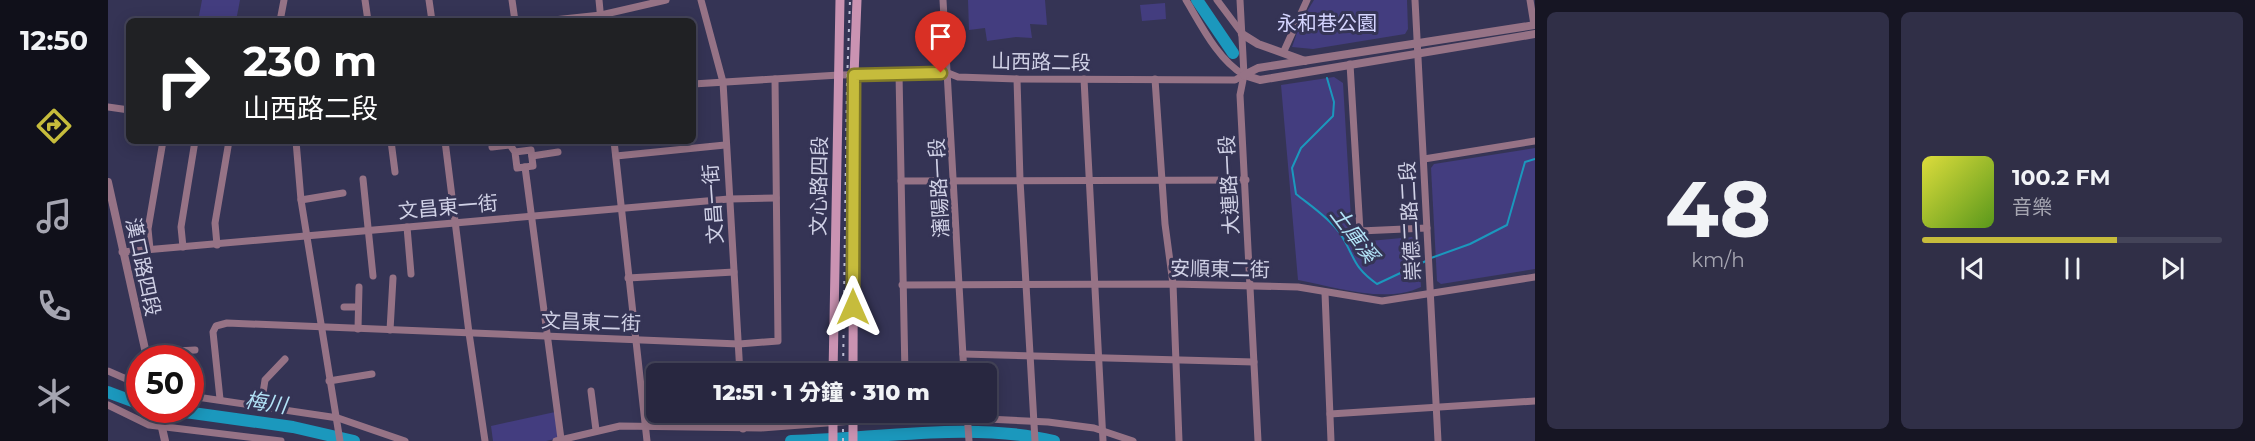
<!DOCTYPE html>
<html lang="zh-TW">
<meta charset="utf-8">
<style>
:root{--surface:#282740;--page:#302f47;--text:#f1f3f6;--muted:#a5a5b1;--line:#444459;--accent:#c6bc3c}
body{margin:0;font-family:Montserrat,"Noto Sans TC",sans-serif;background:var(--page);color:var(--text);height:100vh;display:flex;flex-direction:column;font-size:22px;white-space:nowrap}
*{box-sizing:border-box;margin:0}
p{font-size:20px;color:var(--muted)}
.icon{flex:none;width:33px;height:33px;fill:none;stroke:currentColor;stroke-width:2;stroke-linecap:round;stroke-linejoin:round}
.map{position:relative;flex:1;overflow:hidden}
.details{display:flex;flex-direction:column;gap:12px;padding:12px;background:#161523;width:720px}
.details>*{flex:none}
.guide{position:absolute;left:18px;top:18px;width:570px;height:126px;border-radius:9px;box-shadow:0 3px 15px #0003,0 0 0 2px var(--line);background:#202124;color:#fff;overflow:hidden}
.speed{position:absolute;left:18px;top:345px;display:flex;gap:12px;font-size:30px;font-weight:700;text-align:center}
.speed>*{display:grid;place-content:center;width:78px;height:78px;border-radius:50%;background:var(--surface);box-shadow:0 3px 15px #0003,0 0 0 2px var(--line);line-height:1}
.speed .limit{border:9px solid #d22;background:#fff;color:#111}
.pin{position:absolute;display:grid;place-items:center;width:51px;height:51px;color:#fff;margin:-62px -26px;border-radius:50% 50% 50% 0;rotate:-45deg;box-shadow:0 0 6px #0007}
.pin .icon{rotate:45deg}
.me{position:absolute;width:66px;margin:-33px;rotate:0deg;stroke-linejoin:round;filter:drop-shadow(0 0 4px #0008)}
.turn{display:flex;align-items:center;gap:21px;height:126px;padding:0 18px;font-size:27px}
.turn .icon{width:78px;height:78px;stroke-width:2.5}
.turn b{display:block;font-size:42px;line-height:51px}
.details .widget{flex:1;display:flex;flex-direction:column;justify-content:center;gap:9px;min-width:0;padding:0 21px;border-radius:9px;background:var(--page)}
.details .dial{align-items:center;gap:0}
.dial b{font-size:78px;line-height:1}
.song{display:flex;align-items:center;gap:18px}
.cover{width:72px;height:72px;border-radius:9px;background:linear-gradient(135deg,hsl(60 70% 55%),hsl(90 70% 35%))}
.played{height:6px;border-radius:3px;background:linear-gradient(90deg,var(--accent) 65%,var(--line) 65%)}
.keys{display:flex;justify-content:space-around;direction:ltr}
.details .tiles{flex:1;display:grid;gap:12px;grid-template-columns:repeat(2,1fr)}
.trip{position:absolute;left:538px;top:363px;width:351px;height:60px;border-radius:9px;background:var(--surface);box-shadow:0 3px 15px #0003,0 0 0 2px var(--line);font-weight:800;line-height:60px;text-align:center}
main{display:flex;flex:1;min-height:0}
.tabs{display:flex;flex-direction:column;width:108px;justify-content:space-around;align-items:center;background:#10101a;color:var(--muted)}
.tabs .icon{width:42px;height:42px}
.tabs .current{color:var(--accent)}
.tabs b{font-size:27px;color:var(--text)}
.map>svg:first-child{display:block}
</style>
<main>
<nav class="tabs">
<b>12:50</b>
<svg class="icon current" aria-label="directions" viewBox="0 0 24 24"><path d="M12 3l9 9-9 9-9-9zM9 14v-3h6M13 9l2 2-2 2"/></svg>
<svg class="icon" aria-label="music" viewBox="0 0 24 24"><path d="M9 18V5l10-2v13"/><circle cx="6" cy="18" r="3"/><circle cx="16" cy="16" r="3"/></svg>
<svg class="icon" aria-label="phone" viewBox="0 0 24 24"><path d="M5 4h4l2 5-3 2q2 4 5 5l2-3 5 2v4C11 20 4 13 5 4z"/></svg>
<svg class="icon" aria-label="climate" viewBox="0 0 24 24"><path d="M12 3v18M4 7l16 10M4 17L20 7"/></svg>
</nav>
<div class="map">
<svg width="1427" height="441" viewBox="0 0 1427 441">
<rect width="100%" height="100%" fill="#353455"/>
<g fill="#433d7f">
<path d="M94 0H132L128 21H90Z"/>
<path d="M860 0H937L939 25 922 24 924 38 908 37 879 41 877 28 861 30Z"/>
<path d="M1206 0H1299L1300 29 1297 34 1205 49 1184 47 1193 21Z"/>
<path d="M1057 3 1058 19 1034 21 1032 5Z"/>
<path d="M1226 77 1235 83 1244 235 1251 242 1304 237 1311 244 1313 287C1277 304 1228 287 1190 280L1173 85Z"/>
<path d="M1427 148V269L1333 284 1329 281 1323 168 1326 164Z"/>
<path d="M447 412 451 438 438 441H385L383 426Z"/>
</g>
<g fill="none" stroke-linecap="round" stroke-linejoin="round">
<g stroke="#1b98bd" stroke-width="2">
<path d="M1219 78 1226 102 1225 116 1193 148 1184 168 1188 194C1203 206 1220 217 1231 232 1247 255 1243 266 1269 284L1318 261"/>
<path d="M1323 258 1362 244 1399 225 1417 162 1427 159"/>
</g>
<g stroke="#1b98bd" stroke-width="12">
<path d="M1089 0 1125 53"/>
<path d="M0 392 32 404"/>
<path d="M63 410 185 427 246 441"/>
<path d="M683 441C768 439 863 421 946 441"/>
</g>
<g stroke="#967386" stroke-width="7">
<path d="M257 0 260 21"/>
<path d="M321 0 324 21"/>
<path d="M404 0 407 21"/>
<path d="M491 0 493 21"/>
<path d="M593 0 615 82 632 374"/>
<path d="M835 0 856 374"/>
<path d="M1078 0C1093 25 1110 60 1136 75"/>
<path d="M1109 0 1133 32"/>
<path d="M1132 0 1136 75 1132 95 1150 441"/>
<path d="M1307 0 1330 441"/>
<path d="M1422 0 1426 25"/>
<path d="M172 21 176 0"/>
<path d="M436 21 493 15 558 0"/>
<path d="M1176 51 1199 0"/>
<path d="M1242 64 1252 231 1319 228"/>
<path d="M791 74 797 374"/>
<path d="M909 79 912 180 927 441"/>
<path d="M976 79 995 441"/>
<path d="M1047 79 1057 224 1065 284 1071 441"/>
<path d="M585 84 731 75 840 73 850 77 909 79 1127 80 1136 75"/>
<path d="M0 107 21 110"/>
<path d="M188 141 193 200 232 441"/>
<path d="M283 141 287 172"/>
<path d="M337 141 361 333 377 441"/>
<path d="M506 141 539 441"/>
<path d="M384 147 402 145 407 152 423 150 425 166 409 168 407 152"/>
<path d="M424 156 450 152"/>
<path d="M508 156 617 145"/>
<path d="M1316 159 1427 141"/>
<path d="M417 167 453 439"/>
<path d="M255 179 265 276"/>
<path d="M793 181 1138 180"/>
<path d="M193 200 235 193"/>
<path d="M299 227 303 274"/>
<path d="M109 245 107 223 121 141"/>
<path d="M75 247 73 227 87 141"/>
<path d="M42 249 40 229 55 141"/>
<path d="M14 252 621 199 668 198"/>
<path d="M520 278 626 272"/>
<path d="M794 285 1065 284 1190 287 1274 301 1427 277"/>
<path d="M1217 293 1223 441"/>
<path d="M236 307H250"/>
<path d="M250 329 251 287"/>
<path d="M282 330 285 278"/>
<path d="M855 354 1146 362"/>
<path d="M39 358 69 351 87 350"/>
<path d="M0 371 32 385"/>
<path d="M221 381 264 374"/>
<path d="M483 391 488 430"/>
<path d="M82 396 230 418 297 441"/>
<path d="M112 399 105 332 108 326 119 323 631 344 670 341 667 79"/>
<path d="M0 405 41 425 173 441"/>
<path d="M153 406 157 380 177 359"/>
<path d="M634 412 635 429"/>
<path d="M859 412 861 441"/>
<path d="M1222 414 1427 401"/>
<path d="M448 441 512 426 653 428 745 421 859 418 940 422 986 428 1025 441"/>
</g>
<g stroke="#967386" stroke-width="8">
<path d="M1134 34 1150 44 1197 61"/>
<path d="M1136 75 1152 80 1427 34"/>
<path d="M1136 75 1150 68 1427 25"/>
<path d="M0 182 39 358"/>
<path d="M50 410 57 441"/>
</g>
<g stroke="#ca93b2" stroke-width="9">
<path d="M725 374 732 0"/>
<path d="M745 374 746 75 749 0"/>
<path d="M725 441V412"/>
<path d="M745 441V412"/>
</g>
<g stroke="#bebed5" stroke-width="2" stroke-dasharray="3 6" stroke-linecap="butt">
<path d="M735 374 739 82 742 0"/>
<path d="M735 441V412"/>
</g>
</g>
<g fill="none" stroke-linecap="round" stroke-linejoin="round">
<defs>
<path id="route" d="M745 307 746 75 833 73"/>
</defs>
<use href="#route" stroke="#817a27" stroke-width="15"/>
<use href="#route" stroke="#c6bc3c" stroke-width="10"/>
</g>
<g text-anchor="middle" stroke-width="6" stroke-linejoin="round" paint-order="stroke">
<g font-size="20" fill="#d4d4fe" stroke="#353455">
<text x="1219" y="30">永和巷公園</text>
</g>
<g font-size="20" fill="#d0d1e6" stroke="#353455">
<text transform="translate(933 62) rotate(1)" y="7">山西路二段</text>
<text transform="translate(1121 185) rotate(-93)" y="7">大連路一段</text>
<text transform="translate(711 186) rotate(-89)" y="7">文心路四段</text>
<text transform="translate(831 188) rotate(-93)" y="7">瀋陽路一段</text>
<text transform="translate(605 204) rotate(-94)" y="7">文昌一街</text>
<text transform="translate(340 207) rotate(-5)" y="7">文昌東一街</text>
<text transform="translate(1302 221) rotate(-93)" y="7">崇德二路二段</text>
<text transform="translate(35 267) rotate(78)" y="7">漢口路四段</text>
<text transform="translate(1112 269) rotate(1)" y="7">安順東二街</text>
<text transform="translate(483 322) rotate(2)" y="7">文昌東二街</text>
</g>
<g font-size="21" font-style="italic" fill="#b2e3f7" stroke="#353455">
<text transform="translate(1246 235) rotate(53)" y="7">土庫溪</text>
<text transform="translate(158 403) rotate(8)" y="7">梅川</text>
</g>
</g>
</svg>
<div class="speed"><div class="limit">50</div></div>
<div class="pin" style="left:833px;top:73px;background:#d93025"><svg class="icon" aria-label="arrive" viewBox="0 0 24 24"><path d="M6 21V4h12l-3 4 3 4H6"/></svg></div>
<svg class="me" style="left:745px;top:307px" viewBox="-20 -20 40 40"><path d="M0-17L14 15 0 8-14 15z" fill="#c6bc3c" stroke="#fff" stroke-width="4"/></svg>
<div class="trip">12:51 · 1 分鐘 · 310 m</div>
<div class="guide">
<div class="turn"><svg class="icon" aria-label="right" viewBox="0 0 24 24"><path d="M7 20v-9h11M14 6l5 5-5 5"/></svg><div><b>230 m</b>山西路二段</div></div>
</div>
</div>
<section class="details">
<div class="tiles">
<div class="widget dial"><b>48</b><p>km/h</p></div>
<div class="widget">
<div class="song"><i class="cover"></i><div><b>100.2 FM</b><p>音樂</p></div></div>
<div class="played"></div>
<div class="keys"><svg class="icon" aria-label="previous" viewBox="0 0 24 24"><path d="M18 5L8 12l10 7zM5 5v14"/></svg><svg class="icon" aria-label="pause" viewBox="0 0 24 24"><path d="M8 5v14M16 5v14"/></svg><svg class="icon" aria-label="next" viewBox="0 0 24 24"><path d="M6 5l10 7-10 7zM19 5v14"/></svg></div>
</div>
</div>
</section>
</main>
